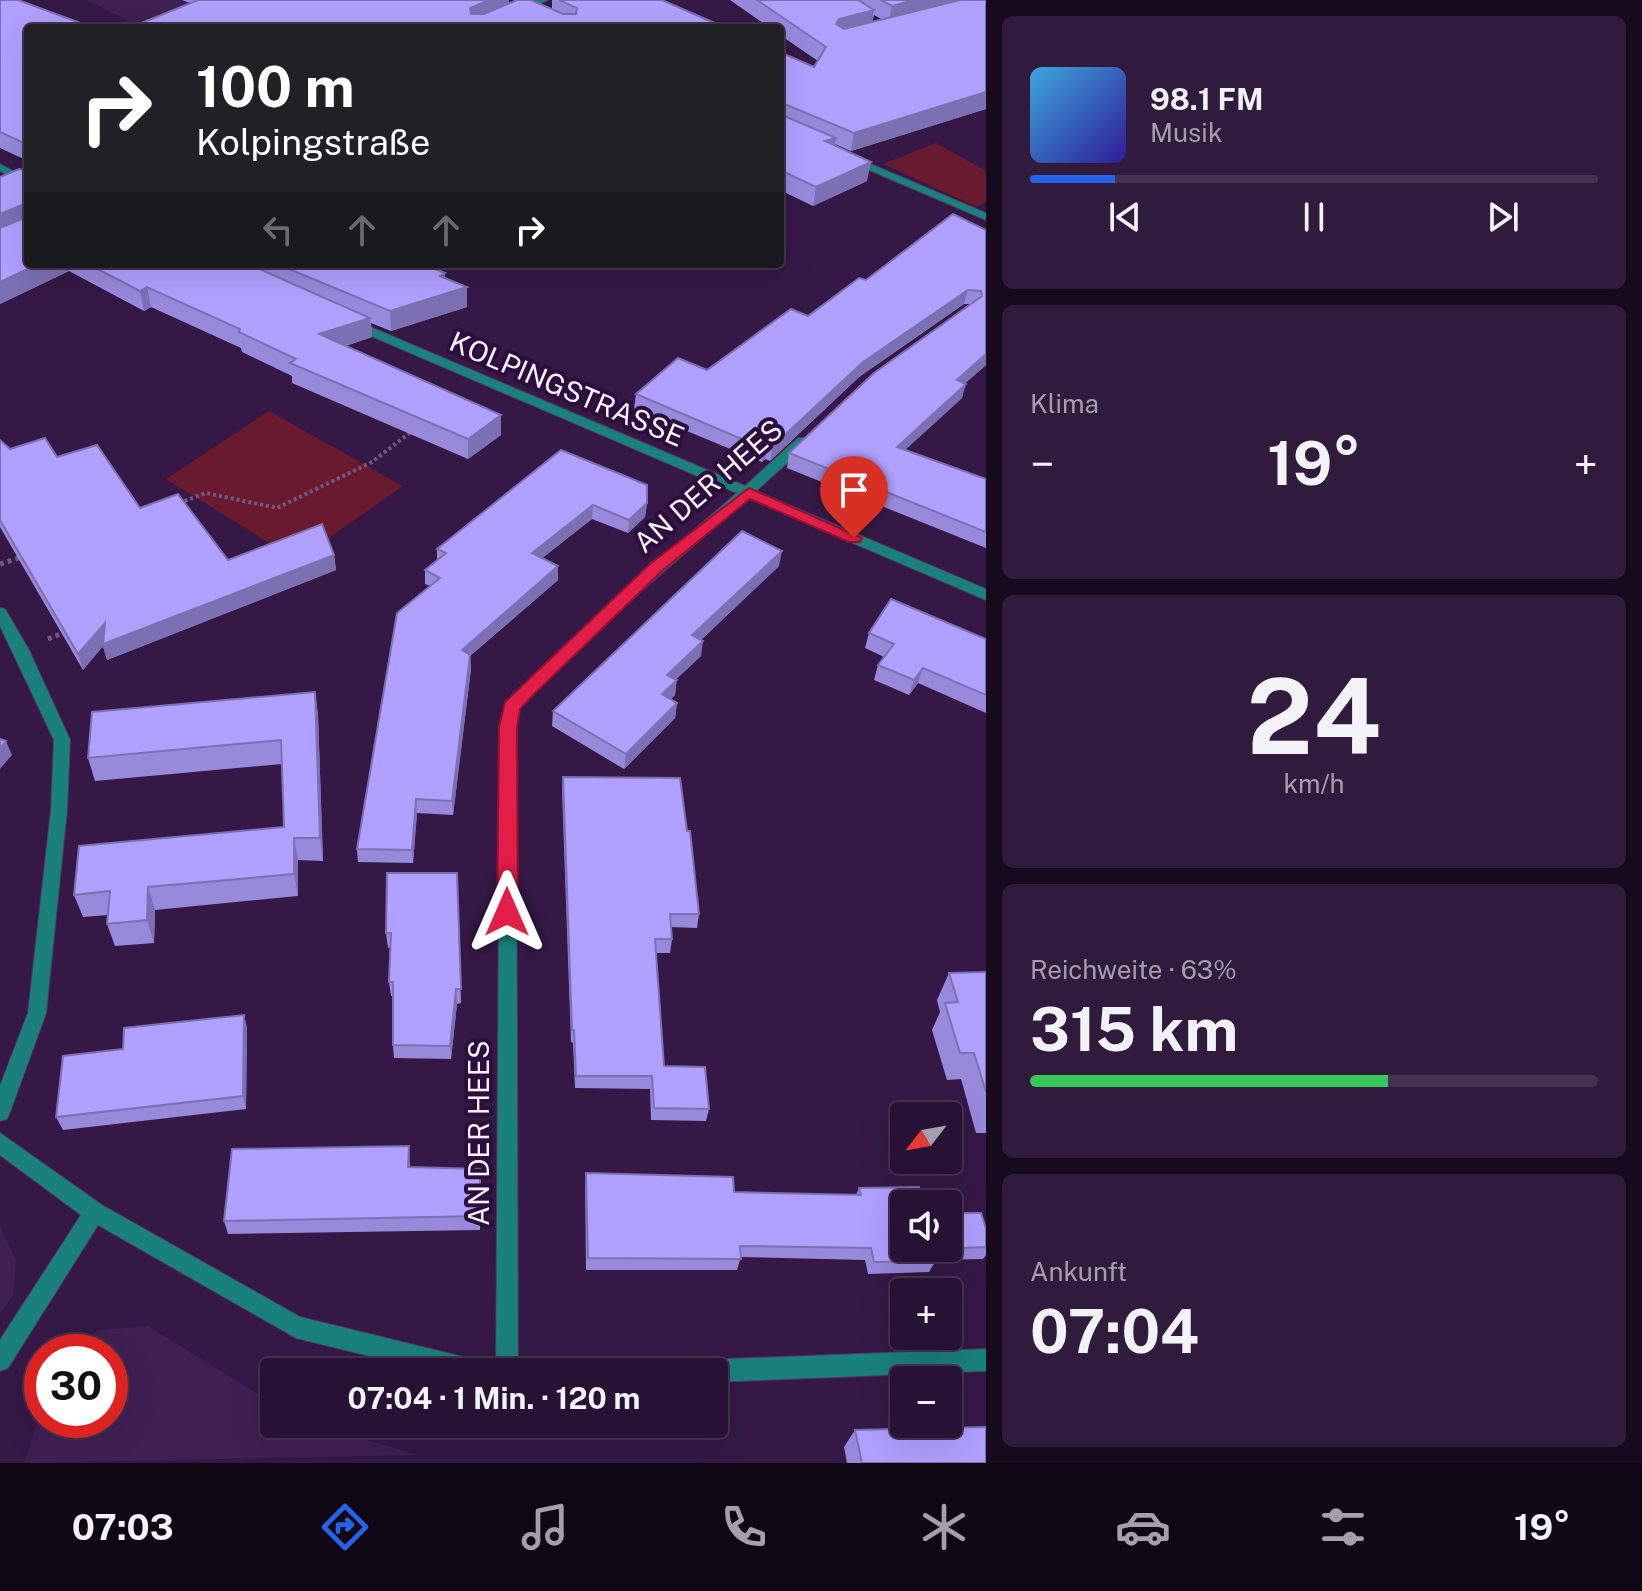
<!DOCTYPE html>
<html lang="de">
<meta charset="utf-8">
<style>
:root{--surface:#281234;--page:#301b3c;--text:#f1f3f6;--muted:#a59eac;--line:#44324f;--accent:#2563eb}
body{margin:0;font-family:"Public Sans",sans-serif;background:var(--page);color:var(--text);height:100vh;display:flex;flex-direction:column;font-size:30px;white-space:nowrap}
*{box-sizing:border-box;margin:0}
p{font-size:26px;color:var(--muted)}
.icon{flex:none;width:44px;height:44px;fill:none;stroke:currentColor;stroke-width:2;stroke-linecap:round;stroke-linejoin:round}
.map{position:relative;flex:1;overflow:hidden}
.side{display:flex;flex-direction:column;gap:16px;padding:16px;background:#160a1d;width:656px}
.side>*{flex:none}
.banner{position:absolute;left:24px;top:24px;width:760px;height:244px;border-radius:8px;box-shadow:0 8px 32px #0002,0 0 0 2px var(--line);background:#202124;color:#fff;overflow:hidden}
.needle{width:52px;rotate:239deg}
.tools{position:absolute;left:890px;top:1102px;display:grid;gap:16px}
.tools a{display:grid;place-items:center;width:72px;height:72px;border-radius:8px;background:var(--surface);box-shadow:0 8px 32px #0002,0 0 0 2px var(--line);font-size:40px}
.speed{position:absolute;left:24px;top:1334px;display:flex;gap:16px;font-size:40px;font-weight:700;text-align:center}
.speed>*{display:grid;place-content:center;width:104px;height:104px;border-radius:50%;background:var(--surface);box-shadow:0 8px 32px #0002,0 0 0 2px var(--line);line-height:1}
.speed .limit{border:12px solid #d22;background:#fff;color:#111}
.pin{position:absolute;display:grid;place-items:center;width:68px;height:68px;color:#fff;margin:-82px -34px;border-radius:50% 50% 50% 0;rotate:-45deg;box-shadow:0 0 8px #0007}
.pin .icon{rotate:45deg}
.me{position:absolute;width:88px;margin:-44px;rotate:0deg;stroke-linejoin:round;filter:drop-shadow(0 0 6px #0008)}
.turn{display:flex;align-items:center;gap:28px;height:168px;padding:0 40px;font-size:36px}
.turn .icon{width:104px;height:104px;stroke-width:2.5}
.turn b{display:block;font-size:56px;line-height:68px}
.lanes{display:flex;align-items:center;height:76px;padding:0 40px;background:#0003;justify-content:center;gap:40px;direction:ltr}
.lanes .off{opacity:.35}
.big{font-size:60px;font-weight:700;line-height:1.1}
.side .tile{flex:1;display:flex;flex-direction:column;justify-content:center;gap:12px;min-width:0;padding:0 28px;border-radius:12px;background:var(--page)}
.side .dial{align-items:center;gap:0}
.dial b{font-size:104px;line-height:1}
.song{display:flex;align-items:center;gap:24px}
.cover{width:96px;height:96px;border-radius:12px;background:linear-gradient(135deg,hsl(200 70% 55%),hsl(250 70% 35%))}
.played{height:8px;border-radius:4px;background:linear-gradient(90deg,var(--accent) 15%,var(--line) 15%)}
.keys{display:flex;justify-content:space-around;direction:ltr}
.heat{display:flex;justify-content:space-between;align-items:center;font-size:44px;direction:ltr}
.charge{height:12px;border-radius:6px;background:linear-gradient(90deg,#34c759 63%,var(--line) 0)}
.trip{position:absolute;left:260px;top:1358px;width:468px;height:80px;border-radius:8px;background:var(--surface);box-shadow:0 8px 32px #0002,0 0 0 2px var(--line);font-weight:700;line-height:80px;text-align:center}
.tabs{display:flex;height:128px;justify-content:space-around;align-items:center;background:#100715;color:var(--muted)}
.tabs .icon{width:56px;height:56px}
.tabs .active{color:var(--accent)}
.tabs b{font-size:36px;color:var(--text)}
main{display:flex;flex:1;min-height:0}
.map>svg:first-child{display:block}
</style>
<main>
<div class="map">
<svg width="986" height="1463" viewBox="0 0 986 1463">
<rect width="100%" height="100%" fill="#351846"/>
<g fill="#401f54">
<path d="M87 0H401L330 28H143Z"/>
<path d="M0 1225 16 1261 13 1295 0 1314Z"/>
<path d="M148 1326 274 1404V1424H314L417 1455 24 1463 42 1405V1420H110V1352H73L98 1330Z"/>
</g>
<g fill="#691a2e">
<path d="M936 143 986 171V202L977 207 883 164Z"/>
<path d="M269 411 403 486 297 560 166 479Z"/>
</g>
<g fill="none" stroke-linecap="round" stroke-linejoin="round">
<defs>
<g id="minor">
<path d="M536 0H548L520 12 513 10Z"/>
<path d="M852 156 986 213V220L848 161V157Z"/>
<path d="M0 164 28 179V186L0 171Z"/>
<path d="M354 320 745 486 798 438H808V444L756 491 986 589V600L748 498 623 607 552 675 519 709 516 727 518 1372H496L500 727 506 703 541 668 613 600 737 493 350 327V321Z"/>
<path d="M0 608 5 609 29 650 70 740 67 810 46 1013 10 1112 7 1119 0 1121V1086L28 1013 51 810 54 740 0 626Z"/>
<path d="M0 1133 102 1205 300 1317 480 1361 488 1364 491 1372H434L296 1338 98 1225 8 1368 0 1371V1340L81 1215 0 1155Z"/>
<path d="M986 1349V1371L714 1382V1372H665L668 1364 676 1361Z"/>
</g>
</defs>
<use href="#minor" stroke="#50365f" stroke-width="2"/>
<path stroke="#705a7e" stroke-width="4" stroke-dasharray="3 3" stroke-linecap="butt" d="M179 503 206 493 277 508 372 462 412 431"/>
<g stroke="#705a7e" stroke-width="5" stroke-dasharray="4 4" stroke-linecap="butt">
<path d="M0 564 22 557"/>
<path d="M48 639 68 631"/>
</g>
<use href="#minor" fill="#1a807b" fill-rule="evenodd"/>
</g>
<g fill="#978adb" fill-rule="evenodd">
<path d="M0 0 27 2H25L28 28V161L0 148Z"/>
<path d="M182 0H509V3L552 9V0H662L726 28 190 3Z"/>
<path d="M730 0H986V109L851 151 835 144 867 181 813 206 780 190V52L814 67 818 61 780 35V28H770ZM874 15 883 20 872 22Z"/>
<path d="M24 170 28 264H422L445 273V278L467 307 391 331 371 323 372 337 346 346 501 435 468 459 292 383V376L242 352 241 348 151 307 144 311 69 271 0 304Z"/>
<path d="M986 230V365L965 383 962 398 905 450 986 479V548L787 468 789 453 971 304H964L859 377 770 461 765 459 762 462 735 451 634 409 636 394 707 370 808 316 866 280Z"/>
<path d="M0 440 10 449 57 457 228 560 334 555 336 570 107 660 103 646 83 670 0 527Z"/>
<path d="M561 450 647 503 645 517 628 533 592 519 542 558 558 580 470 656 471 669 453 815 417 813 413 863 358 862 357 849 430 586 425 584V570L437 560V549Z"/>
<path d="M779 566 701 640V656L676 679 675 695 671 699 677 703 675 718 624 769 552 726 553 711Z"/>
<path d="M869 633 986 639V713L918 683 909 695 874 680 878 665 884 657 865 648Z"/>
<path d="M315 692 318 715 323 861 298 860V896L155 910 154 943 115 946 107 924 108 915 83 917 74 895 284 827 282 764 95 781 88 758Z"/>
<path d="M563 777 687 831 699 914 697 928 671 927 672 939 670 953H656L664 1066 709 1109 706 1121 651 1120 650 1089 575 1088 573 1043 571 1042 562 791Z"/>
<path d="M457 873 461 1003 457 1004 451 1059 394 1058 393 1045V996H391L389 982 390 947 388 948 386 933Z"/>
<path d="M986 972V1133H976L961 1079 947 1080 932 1030 940 1012 937 1000 949 973Z"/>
<path d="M244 1015 247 1028 246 1109 63 1130 56 1117 123 1049Z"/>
<path d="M409 1146 410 1167 480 1169V1230L228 1234 224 1221Z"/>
<path d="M586 1173 734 1192 856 1195 859 1188 904 1248 986 1229V1255L983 1259 936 1260 929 1272 868 1274 865 1260 741 1257 737 1270H586L585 1185Z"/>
<path d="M855 1430 986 1463H847L844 1447Z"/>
</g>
<g fill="#7b70b2">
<path d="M489 0H509V8L470 25V8Z"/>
<path d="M914 0H978L888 23 892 6Z"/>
<path d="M874 10 871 27 836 36V24L839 19Z"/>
<path d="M986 92V109L851 151 854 133Z"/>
<path d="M836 138 832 157 825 141Z"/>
<path d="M871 162 867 181 813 206 816 187Z"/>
<path d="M22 205 27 224 0 236V214Z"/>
<path d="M38 264H67L69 271 0 304V282Z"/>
<path d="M445 273 446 293 467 287V307L391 331 390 311Z"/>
<path d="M147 287 151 307 144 311 140 291Z"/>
<path d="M968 290 964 304 859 377 770 461 773 446 863 362Z"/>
<path d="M370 318 372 337 321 354 319 334Z"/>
<path d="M986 354V365L953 394 957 380Z"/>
<path d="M966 384 962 398 893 461 897 447Z"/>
<path d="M501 415V435L468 459V439Z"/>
<path d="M768 444 765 459 762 462 765 447Z"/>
<path d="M647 503 645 517 628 533 629 520Z"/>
<path d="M593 505 592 519 531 567 532 553Z"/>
<path d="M782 551 779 566 690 650 692 635Z"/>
<path d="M334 555 336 570 107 660 103 646 83 670 78 654 105 623Z"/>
<path d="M558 566V580L470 656 471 669 453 815 452 801 462 650Z"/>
<path d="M703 641 701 656 665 690 667 675Z"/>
<path d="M923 668 918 683 909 695 914 680Z"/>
<path d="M677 680 675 695 660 709 662 694Z"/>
<path d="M315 692 318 715 323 861 320 838Z"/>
<path d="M677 703 675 718 624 769 626 754Z"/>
<path d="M6 741 12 755 0 769V748Z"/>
<path d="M416 799 417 813 413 863 412 850Z"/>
<path d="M294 838 298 860V896L294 874Z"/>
<path d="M148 887 155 910 154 943 147 920Z"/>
<path d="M456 989 457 1004 451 1059 450 1046Z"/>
<path d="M244 1015 247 1028 246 1109 243 1096Z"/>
</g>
<g fill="#b0a0ff" stroke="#7b70b2" stroke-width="2">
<path d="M0 0H18L94 28H28V145L0 132Z"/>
<path d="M198 0H489L470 8 471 14H484L517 0H531L563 14H576L577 8 559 0H662L726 28H129Z"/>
<path d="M757 0H858L874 10 839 19 836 24 844 29 960 0H986V92L854 133 782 103V115L836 138 825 141 871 162 816 187 780 170V52L814 67 826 47Z"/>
<path d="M881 0H914L892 6Z"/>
<path d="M28 165V264H38L0 282V228L24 218 26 208 22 205 0 214V177L19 169 24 170Z"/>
<path d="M953 214 986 230V354L957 380 966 384 897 447 986 479V532L789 453 874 373 982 296 981 291 968 290 863 362 773 446 768 444 765 447 737 437 636 394 678 358 707 370 791 309 808 316 859 278 866 280Z"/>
<path d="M88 264H248L370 318 319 334 501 415 468 439 290 363 296 359 239 332 240 329 147 287 140 291Z"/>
<path d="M277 264H422L445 273 440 276 467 287 390 311Z"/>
<path d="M45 438 57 457 97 445 140 508 178 494 228 560 322 524 334 555 103 644 105 623 78 654 0 520V440L10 449Z"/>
<path d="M561 450 647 485V503L629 520 593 505 532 553 558 566 462 650 470 655 452 801 416 799 412 850 357 849 397 613 440 578 425 570 446 553 437 549Z"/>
<path d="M742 531 782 551 692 635 703 641 667 675 677 680 662 694 677 703 626 754 553 711Z"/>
<path d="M891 599 986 639V695L923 668 914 680 878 665 894 644 869 633Z"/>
<path d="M315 692 320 838H294V874L148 887 147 920 107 924 110 891 74 895 79 846 284 827 281 740 88 758 92 712Z"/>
<path d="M0 739 6 741 0 748Z"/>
<path d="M563 777 680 778 687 831H690L699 914H670L672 939H655L664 1066 705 1067 709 1109 654 1108 652 1076H576L574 1030H572Z"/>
<path d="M387 873H457L461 989H456L450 1046 393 1045V982H389L391 933H386Z"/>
<path d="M986 972V1092L974 1053H960L945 1003 958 1002 949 973Z"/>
<path d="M244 1015 243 1096 56 1117 63 1056 123 1049 124 1028Z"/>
<path d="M409 1146 408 1167 480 1169V1216L224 1221 232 1149Z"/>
<path d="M586 1173 733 1177 734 1192 861 1195 859 1188 919 1187 923 1204H904V1248H948V1213H981L986 1229V1247L933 1249 936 1261 874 1262 871 1248 740 1246 741 1259 588 1258Z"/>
<path d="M986 1427V1463H862L855 1430Z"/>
</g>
<path fill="#e11d48" stroke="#92132f" stroke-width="2" d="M749 488 862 538 860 542H849L750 499 662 571 534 694 520 709 517 727 518 912 515 918 507 920 500 918 497 912 499 727 505 702 651 563Z"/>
<g text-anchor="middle" stroke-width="8" stroke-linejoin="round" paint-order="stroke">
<g font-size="28" fill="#f7f1fc" stroke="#2b0e3b">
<text transform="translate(567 389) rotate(23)" y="10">KOLPINGSTRASSE</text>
<text transform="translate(708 486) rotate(-41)" y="10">AN DER HEES</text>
<text transform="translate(479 1133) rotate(-90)" y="10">AN DER HEES</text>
</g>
</g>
</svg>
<div class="tools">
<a><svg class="needle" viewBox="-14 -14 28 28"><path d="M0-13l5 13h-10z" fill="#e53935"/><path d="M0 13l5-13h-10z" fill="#a59eac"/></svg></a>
<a><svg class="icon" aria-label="sound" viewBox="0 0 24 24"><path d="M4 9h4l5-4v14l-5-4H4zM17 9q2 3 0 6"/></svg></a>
<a>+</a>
<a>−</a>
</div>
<div class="speed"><div class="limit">30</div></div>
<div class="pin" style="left:854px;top:538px;background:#d93025"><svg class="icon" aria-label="arrive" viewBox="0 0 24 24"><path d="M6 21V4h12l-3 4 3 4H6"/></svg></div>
<svg class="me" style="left:507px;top:912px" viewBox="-20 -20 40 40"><path d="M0-17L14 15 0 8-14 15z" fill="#e11d48" stroke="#fff" stroke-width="4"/></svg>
<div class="trip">07:04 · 1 Min. · 120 m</div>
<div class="banner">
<div class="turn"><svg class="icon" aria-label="right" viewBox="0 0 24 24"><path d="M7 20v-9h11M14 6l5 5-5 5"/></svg><div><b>100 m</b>Kolpingstraße</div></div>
<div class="lanes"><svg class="icon off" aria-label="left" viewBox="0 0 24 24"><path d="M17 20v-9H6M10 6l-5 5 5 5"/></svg><svg class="icon off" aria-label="ahead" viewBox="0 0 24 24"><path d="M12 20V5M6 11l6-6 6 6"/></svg><svg class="icon off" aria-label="ahead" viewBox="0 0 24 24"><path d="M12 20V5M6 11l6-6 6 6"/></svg><svg class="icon" aria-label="right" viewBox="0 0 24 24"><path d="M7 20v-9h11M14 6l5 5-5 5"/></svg></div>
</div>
</div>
<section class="side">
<div class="tile">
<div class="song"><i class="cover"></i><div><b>98.1 FM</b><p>Musik</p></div></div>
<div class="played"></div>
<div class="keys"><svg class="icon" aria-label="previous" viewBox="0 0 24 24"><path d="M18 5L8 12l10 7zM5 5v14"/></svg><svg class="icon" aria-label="pause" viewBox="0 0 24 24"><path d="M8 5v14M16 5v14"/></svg><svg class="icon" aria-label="next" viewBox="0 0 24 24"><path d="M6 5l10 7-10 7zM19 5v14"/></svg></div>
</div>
<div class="tile"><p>Klima</p>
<div class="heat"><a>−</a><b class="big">19°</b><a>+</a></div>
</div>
<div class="tile dial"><b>24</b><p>km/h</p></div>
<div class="tile"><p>Reichweite · 63%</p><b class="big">315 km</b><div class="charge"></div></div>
<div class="tile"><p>Ankunft</p><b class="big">07:04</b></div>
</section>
</main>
<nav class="tabs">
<b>07:03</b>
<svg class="icon active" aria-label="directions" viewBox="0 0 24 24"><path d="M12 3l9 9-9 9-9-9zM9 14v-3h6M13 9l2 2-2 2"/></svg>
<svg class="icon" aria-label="music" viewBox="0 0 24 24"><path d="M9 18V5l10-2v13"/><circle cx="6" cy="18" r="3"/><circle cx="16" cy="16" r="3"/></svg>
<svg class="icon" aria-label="phone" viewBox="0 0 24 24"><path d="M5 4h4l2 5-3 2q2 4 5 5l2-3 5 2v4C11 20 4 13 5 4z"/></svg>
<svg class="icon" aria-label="climate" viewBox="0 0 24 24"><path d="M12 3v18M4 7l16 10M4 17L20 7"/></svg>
<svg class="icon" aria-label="car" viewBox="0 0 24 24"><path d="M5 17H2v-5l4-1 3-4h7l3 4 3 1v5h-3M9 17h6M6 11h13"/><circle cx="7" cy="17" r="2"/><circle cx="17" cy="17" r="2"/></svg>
<svg class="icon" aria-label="filters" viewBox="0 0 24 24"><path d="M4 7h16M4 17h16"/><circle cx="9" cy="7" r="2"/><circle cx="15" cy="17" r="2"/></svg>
<b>19°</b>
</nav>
